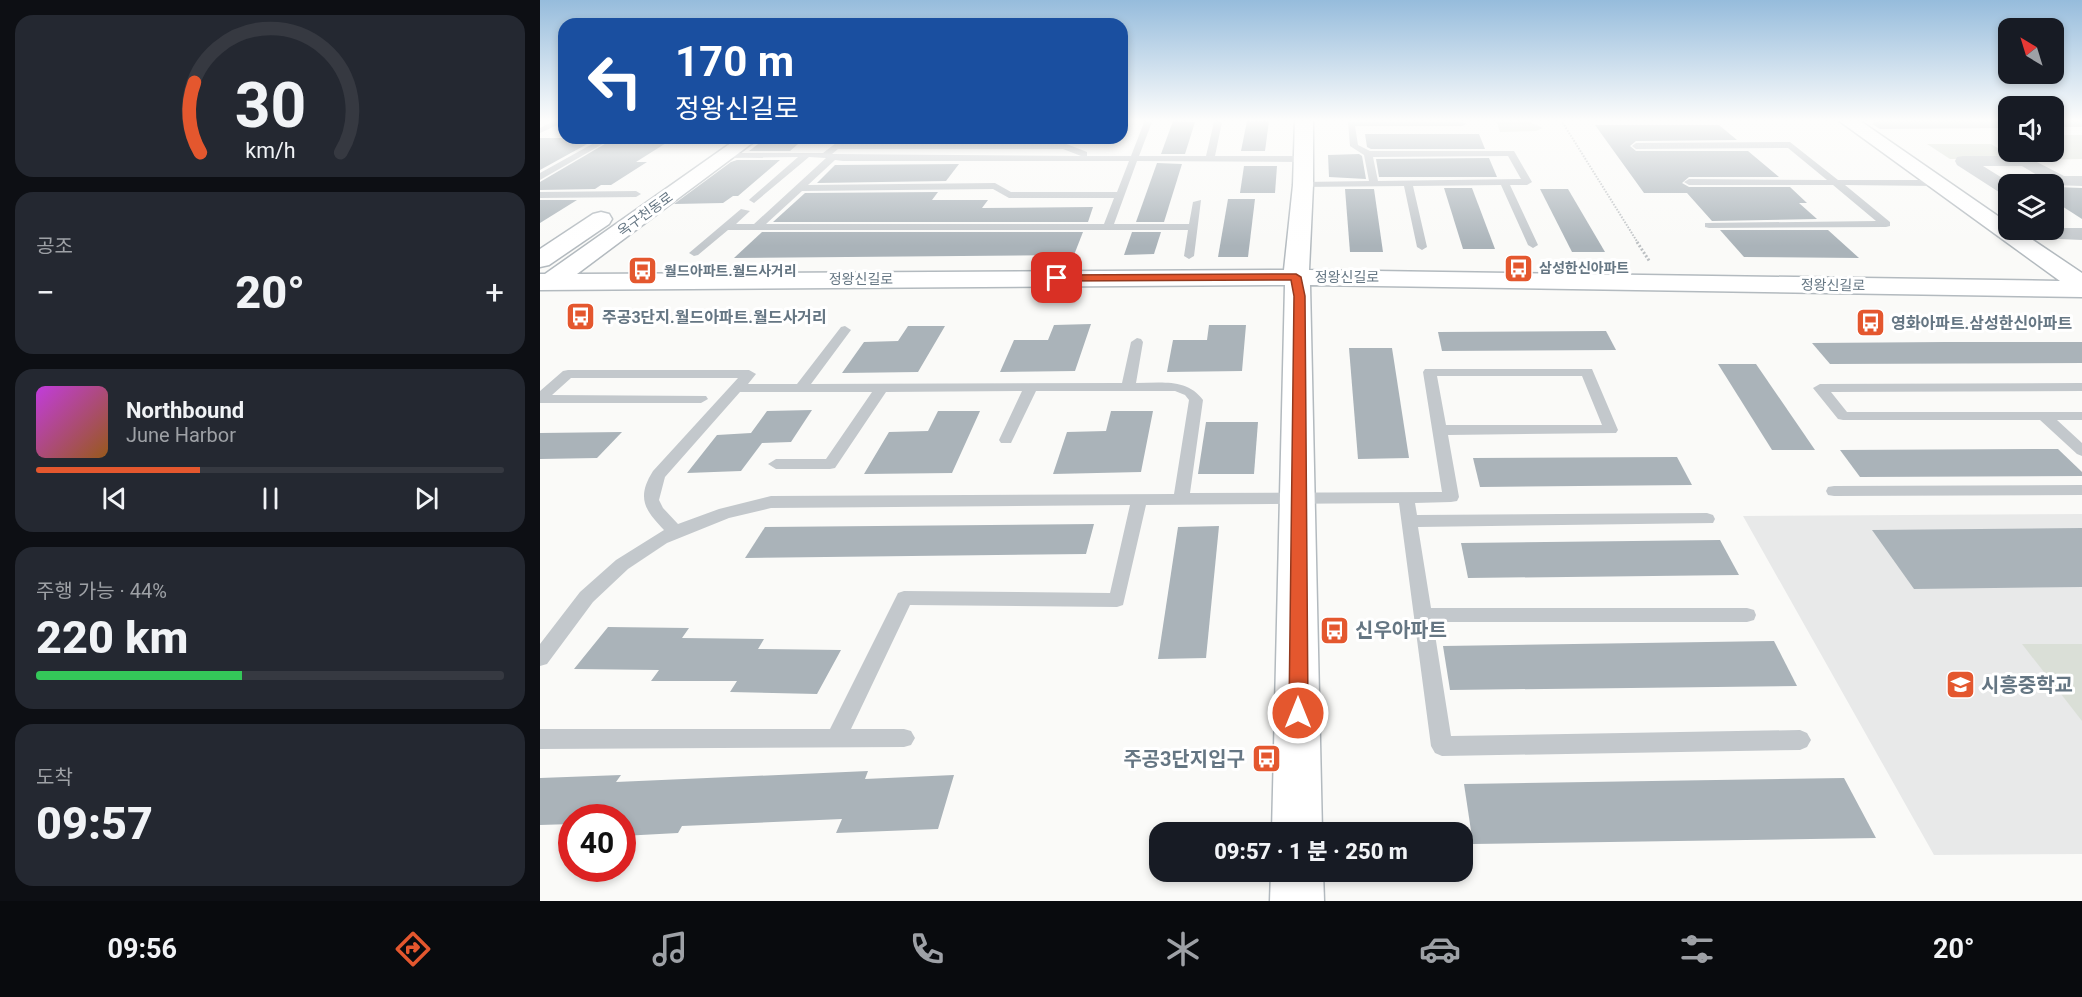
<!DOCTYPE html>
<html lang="ko">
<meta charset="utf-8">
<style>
:root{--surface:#171b24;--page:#242831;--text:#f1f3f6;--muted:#9ea1a6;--line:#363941;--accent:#e4572e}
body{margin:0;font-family:Roboto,"Noto Sans KR",sans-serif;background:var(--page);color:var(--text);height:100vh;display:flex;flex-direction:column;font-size:22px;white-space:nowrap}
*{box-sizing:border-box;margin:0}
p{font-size:20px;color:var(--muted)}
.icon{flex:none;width:33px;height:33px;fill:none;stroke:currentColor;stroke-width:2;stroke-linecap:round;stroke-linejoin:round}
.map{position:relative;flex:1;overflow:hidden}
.side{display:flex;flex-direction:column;gap:15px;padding:15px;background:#0d0f14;width:540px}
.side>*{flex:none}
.guide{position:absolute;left:18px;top:18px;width:570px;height:126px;border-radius:18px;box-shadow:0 3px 9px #0003;background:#1a4fa0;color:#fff;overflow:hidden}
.needle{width:39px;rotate:322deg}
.buttons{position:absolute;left:1458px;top:18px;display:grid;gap:12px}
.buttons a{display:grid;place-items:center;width:66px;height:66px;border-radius:12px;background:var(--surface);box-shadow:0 3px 9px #0003;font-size:30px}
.speed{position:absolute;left:18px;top:804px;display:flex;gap:12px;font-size:30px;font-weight:700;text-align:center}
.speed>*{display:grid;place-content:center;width:78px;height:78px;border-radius:50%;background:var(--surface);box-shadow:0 3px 9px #0003;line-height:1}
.speed .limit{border:9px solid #d22;background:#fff;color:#111}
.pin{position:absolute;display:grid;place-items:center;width:51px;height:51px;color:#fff;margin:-26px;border-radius:12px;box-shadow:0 3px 9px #0006}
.me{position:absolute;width:66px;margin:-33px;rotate:0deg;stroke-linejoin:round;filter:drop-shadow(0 0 4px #0008)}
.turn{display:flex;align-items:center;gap:21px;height:126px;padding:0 18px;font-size:27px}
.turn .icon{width:78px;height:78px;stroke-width:2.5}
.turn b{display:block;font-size:42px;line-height:51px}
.big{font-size:45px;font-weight:800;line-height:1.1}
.side .card{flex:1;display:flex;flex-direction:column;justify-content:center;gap:9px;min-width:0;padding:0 21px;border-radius:18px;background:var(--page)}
.side .dial{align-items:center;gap:0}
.dial svg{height:156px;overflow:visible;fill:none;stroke:var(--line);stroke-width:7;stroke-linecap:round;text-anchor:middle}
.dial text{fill:var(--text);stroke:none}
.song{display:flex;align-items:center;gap:18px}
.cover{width:72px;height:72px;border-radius:9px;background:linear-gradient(135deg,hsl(290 70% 55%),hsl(30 70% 35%))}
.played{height:6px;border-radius:3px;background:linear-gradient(90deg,var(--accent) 35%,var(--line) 35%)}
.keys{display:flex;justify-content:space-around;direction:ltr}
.heat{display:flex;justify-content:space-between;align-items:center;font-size:33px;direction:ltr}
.charge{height:9px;border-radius:4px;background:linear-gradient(90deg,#34c759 44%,var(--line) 0)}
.trip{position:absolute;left:609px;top:822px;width:324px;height:60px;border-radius:18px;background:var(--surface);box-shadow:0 3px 9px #0003;font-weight:800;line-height:60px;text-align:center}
.dock{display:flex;height:96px;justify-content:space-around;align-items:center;background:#090b0e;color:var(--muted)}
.dock .icon{width:42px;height:42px}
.dock .on{color:var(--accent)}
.dock b{font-size:27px;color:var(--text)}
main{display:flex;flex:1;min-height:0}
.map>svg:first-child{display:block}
</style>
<main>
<section class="side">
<div class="card dial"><svg viewBox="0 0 100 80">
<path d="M14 69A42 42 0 1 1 86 69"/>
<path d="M14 69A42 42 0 0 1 11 33" stroke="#e4572e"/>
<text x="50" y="56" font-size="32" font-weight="700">30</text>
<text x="50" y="72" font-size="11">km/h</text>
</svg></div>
<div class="card"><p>공조</p>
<div class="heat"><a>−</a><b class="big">20°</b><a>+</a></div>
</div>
<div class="card">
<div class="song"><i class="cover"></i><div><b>Northbound</b><p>June Harbor</p></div></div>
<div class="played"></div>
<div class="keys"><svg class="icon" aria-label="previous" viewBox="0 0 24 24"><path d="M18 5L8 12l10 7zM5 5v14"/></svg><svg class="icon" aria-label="pause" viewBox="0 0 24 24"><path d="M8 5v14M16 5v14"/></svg><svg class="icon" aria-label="next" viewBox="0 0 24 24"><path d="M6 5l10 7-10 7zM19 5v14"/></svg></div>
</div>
<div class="card"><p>주행 가능 · 44%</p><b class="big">220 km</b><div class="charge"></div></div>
<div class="card"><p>도착</p><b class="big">09:57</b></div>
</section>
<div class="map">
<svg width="1542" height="901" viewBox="0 0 1542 901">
<rect width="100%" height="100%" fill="#fafaf8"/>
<path fill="#e8e9e9" d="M1542 514V854L1394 855 1203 516Z"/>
<g fill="#dadfd7">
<path d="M956 120H989L987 121 1003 128 996 131 960 132Z"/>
<path d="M1514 135H1542V159L1491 160 1475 152H1514Z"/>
<path d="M1387 144H1451L1476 159H1410Z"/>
<path d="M1482 644H1542V721Z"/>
</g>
<g fill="#aab3b9">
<path d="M633 121 655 122 645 154H621Z"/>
<path d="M707 121H729L725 151H701Z"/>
<path d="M1055 125H1179L1197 140 1096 141 1090 146 1096 151H1208L1239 177H1149L1142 183 1149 187H1250L1267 203H1259L1277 219 1172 221 1147 193H1104Z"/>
<path d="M825 134H939L945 149H831L827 147Z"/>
<path d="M0 138H58L0 170Z"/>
<path d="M75 138H134L96 162H107L71 185H61L55 189 0 190V182Z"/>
<path d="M226 138H265L250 151H209Z"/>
<path d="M819 154 822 156 826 179 789 177 788 155Z"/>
<path d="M949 158 957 177H839L836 159Z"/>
<path d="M197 160H240L198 196H193L183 203 134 204 191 162Z"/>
<path d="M617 163 642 164 624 222H596Z"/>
<path d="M419 164 406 181 277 183 295 165Z"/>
<path d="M704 166H737L735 193H700Z"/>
<path d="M1514 187 1542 188V219L1514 201Z"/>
<path d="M904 188H932L955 249H923Z"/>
<path d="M805 189H834L843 252H810Z"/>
<path d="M1000 189H1028L1065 252H1032Z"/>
<path d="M398 192 392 200H448L442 208 553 207 548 222H233L265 193Z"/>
<path d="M688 199H715L708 257H678Z"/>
<path d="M0 200H37L0 223Z"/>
<path d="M1180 230H1288L1319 258 1204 257Z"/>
<path d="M222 232H543L534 255 194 258Z"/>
<path d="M592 232H621L614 254 584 255Z"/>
<path d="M551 324 535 371 460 372 474 340H508L514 325Z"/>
<path d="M669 325H706L702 371 627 372 633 340H667Z"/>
<path d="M368 326H405L378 372 302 373 324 342 358 341Z"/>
<path d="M1066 331 1076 350 902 351 898 332Z"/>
<path d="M1405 342H1542V363L1290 364 1272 343Z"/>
<path d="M809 348H852L869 458 818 459Z"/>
<path d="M1178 364H1216L1275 450H1232Z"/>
<path d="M272 410 251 442 222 443 201 471 147 473 177 435 211 433 227 411Z"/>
<path d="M398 411H440L412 473 324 474 349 432 388 431Z"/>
<path d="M571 411H613L601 472 513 474 527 432 566 431Z"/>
<path d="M666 422H718L714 474H658Z"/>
<path d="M82 432 57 458 0 459V433Z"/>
<path d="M1518 449 1542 472V476L1320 477 1300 450Z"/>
<path d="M1137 457 1152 485 940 487 933 458Z"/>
<path d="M554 524 546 554 205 558 225 527Z"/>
<path d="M679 526 666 658 618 659 638 527Z"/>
<path d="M1542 528V587L1374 589 1332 530Z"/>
<path d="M1180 540 1199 575 928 578 921 543Z"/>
<path d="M68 627 149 628 142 638 224 639 218 649 301 650 277 694 190 692 197 681H111L119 670 34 669Z"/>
<path d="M1234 641 1257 686 910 690 903 646Z"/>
<path d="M328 771 325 779 414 775 398 829 296 833 302 819 142 826 138 833 82 836V818H32V824L0 825V778L81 775 76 782Z"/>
<path d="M1304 778 1336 838 933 844 924 784Z"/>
</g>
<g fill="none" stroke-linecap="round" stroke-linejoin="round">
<defs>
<g id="secondary">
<path d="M755 120H773V185L769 270 1520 281 1298 120H1319L1468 223V230H1478L1542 273V297L770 285 782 832H732L745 285 0 290V274H5L198 138H219L37 274 744 270 753 185Z"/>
<path d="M61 212 69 214 72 219 69 224 9 265 0 267V249L53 214Z"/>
<path d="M731 872H783L784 901H730Z"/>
</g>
</defs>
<use href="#secondary" stroke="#b3babf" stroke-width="3"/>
<path stroke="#bbbfc2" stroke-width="2" stroke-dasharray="1.5 1.5" stroke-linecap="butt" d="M1021 120 1098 243"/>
<path stroke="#bbbfc2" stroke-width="3" stroke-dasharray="2 2" stroke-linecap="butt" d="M1097 242 1110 262"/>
<g fill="#c3c8cc" fill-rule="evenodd">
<path d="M16 120H24V122L0 133V128Z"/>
<path d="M605 120 612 122 599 156H666L674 122 679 120 682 122 675 156H763L767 159 763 162 597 161 574 224H649L653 202 661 200 654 256 649 259 644 256 648 230H188L158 255 154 256 149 253 201 209 210 211 196 224H214L286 158 269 157 214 203 209 200 211 198 258 157 187 158 183 155 184 153H283L296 143H524L547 152V156H591ZM298 149H523L541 156 292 154ZM295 160 303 161H589L577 192H471L455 183 268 185ZM453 189 469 198H574L564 224H226L262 191Z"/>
<path d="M808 122H922L926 124 922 126H815L818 145 830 151H974L992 182 987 185H970L998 245 993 248 988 245 961 185 873 186 887 247 882 250 877 247 864 186 760 187 758 185 763 182 829 181 824 155 810 146ZM968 156 981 179 838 181 833 157Z"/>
<path d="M63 138H73L0 180V173Z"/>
<path d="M1250 142 1298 180H1397L1402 183 1397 186 1305 185 1350 222V226L1346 227 1169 228 1165 227V223L1336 221 1293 185H1149L1144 182 1149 179 1287 180 1248 148 1096 149 1092 146 1096 143Z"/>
<path d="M0 192 96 191 101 194 96 197 0 198Z"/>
<path d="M305 326 311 330 271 384 582 383 591 342 597 338 601 339 603 342 596 383C620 383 647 378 663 400L650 493 902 492 883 372 885 369H1052L1078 430 1076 433 908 435 919 497 917 501 911 502 875 503 877 515 1167 513 1173 515 1175 519 1173 523 878 527 891 608H1207L1214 610 1216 615 1214 620 1207 622H893L911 736 1260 730 1267 733 1271 740 1267 747 1260 750 902 756 895 753 891 746 859 503 606 505 583 605 577 607 370 605 311 729H364L371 731 375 738 371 745 364 747 0 749V729H290L358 593 364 591 570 593 590 505 231 508 189 518 127 543 88 569 53 602 7 664 0 666V644L40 592 76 560 124 530C105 510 96 498 113 471L198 378H31L12 395 166 396 168 399 161 403H0V391L23 371 28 370H209L216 374 208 384H257L301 327ZM897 376H1042L1062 425H906ZM482 391 459 440 461 443H471L496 391H635L645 395 649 400 634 494 231 496 179 509 138 524 123 508 119 500 125 477 200 392H332L286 459H236L228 464 236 469H290L295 468 346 392Z"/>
<path d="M1542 383V391L1291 392 1307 412H1542V420H1517L1542 443V456L1537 454 1500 420H1303L1298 419 1273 388 1280 384Z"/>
<path d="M1542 485V495L1294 496 1288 495 1286 491 1288 487 1294 486Z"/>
</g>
<g fill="#c3c8cc" fill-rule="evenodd">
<path d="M1338 120H1468V128L1340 129 1332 124Z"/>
<rect x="1514" y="120" width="28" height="7"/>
<path d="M1423 156H1485L1524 176H1542V186L1514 185 1482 166H1443L1472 184H1468V195L1462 194 1417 165 1415 161 1417 157Z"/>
<path d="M1514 228H1542V240L1497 238 1494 234 1497 230Z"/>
</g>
<use href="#secondary" fill="#fff" fill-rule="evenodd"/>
</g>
<linearGradient id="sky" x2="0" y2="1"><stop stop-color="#96bcdc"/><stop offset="0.49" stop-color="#fdfdfc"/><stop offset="1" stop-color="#fdfdfc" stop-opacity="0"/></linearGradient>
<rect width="1542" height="246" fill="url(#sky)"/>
<path fill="#e4572e" stroke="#94391e" stroke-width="1.5" d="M756 274 761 277 765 296 768 713 765 719 758 721 752 719 749 713 754 296 751 280 517 281 512 278 517 275Z"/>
<defs>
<symbol id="bus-square" viewBox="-11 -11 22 22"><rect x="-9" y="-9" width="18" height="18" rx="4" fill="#e4572e" stroke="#fff"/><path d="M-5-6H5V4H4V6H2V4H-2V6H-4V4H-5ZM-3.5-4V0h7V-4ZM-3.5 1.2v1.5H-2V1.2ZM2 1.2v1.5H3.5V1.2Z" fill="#fff"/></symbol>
<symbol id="school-square" viewBox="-11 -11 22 22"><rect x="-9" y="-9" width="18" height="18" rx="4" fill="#e4572e" stroke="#fff"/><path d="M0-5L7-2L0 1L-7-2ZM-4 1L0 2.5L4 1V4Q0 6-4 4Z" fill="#fff"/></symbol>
</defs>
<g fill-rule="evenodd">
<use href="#bus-square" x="962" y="252" width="33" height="33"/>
<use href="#bus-square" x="86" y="254" width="33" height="33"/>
<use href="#bus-square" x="24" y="300" width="33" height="33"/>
<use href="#bus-square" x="1314" y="306" width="33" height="33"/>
<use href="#bus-square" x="778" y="614" width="33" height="33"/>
<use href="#school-square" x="1404" y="668" width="33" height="33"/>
<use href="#bus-square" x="710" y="742" width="33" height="33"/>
</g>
<g text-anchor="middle" stroke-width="6" stroke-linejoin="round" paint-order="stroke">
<g font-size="14" fill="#657683" stroke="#fff">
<text transform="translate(105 214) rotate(-36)" y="5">옥구천동로</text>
<text x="807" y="282">정왕신길로</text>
<text x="321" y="284">정왕신길로</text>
<text transform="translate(1293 285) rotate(1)" y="5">정왕신길로</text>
</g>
<g font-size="14" font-weight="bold" fill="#657683" stroke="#fff" text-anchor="start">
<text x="999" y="273">삼성한신아파트</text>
<text x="124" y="276">월드아파트.월드사거리</text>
</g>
<g font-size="16" font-weight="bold" fill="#657683" stroke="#fff" text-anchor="start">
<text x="62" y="323">주공3단지.월드아파트.월드사거리</text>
<text x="1351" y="329">영화아파트.삼성한신아파트</text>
</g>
<g font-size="20" font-weight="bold" fill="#657683" stroke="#fff" text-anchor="start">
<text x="815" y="637">신우아파트</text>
<text x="1441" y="692">시흥중학교</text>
<text x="705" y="766" text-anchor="end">주공3단지입구</text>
</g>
</g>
</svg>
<div class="buttons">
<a><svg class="needle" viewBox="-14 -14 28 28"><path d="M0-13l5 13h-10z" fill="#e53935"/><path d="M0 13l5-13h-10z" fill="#9ea1a6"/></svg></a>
<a><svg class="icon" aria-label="sound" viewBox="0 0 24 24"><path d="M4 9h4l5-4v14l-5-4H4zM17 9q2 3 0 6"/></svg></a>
<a><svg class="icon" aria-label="layers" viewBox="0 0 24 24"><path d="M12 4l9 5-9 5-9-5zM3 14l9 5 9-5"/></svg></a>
</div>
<div class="speed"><div class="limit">40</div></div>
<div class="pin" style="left:517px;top:278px;background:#d93025"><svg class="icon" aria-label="arrive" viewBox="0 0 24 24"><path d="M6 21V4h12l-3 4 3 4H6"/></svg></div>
<svg class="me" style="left:758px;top:713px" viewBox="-20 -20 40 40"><circle r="17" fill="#e4572e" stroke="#fff" stroke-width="3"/><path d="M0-11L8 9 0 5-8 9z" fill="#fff"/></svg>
<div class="trip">09:57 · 1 분 · 250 m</div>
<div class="guide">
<div class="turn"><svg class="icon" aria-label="left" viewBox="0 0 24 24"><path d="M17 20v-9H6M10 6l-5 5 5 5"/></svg><div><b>170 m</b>정왕신길로</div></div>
</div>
</div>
</main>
<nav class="dock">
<b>09:56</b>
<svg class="icon on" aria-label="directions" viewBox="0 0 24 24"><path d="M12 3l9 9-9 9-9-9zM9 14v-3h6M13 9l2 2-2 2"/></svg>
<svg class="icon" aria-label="music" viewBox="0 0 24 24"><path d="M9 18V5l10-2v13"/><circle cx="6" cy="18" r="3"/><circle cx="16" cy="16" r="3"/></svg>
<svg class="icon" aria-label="phone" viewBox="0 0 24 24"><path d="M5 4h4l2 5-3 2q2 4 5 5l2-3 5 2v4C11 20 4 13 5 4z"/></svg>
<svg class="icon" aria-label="climate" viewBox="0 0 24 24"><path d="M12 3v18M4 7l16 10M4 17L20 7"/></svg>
<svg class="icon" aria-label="car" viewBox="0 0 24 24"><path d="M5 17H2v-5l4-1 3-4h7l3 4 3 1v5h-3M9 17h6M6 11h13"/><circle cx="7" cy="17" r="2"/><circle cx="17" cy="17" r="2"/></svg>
<svg class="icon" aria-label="filters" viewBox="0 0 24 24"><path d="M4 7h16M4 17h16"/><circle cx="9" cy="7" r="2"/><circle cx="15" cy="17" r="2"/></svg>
<b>20°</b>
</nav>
